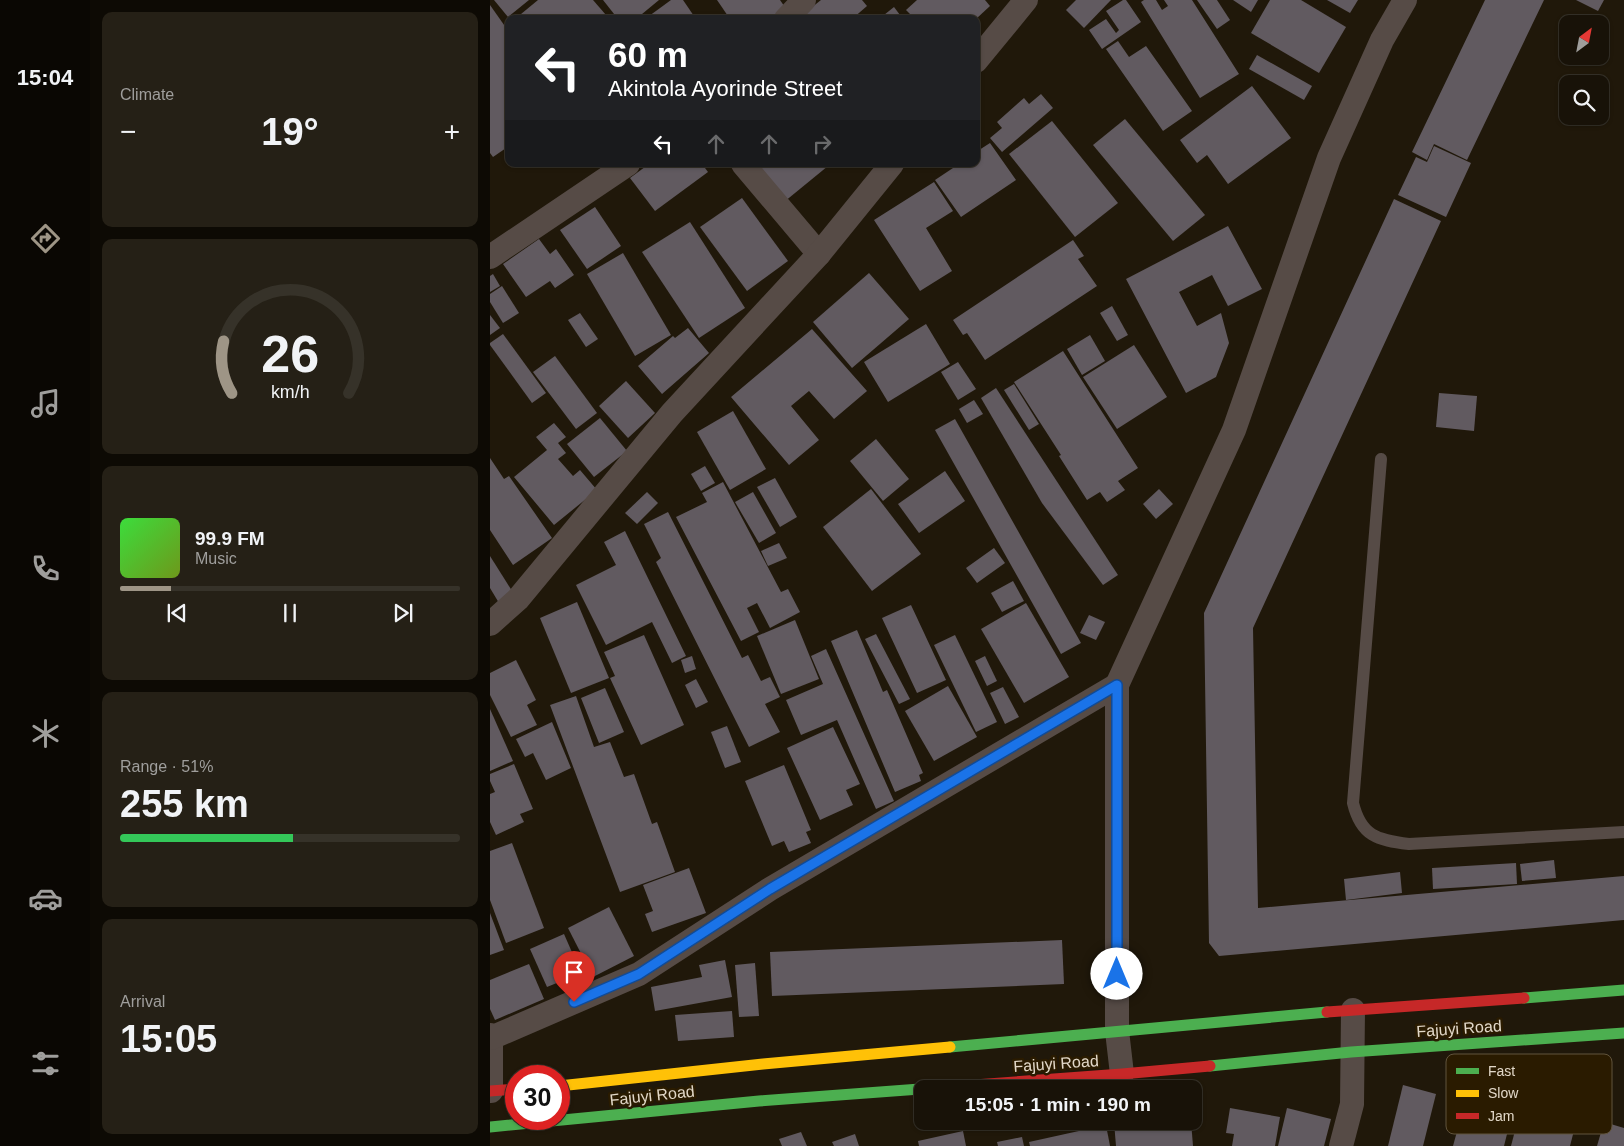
<!DOCTYPE html>
<meta charset="utf-8">
<style>
:root{--surface:#181208;--page:#252016;--text:#f1f3f6;--muted:#9f9e9c;--line:#363229;--accent:#9e9586}
body{margin:0;font-family:Arial,sans-serif;background:var(--page);color:var(--text);height:100vh;display:flex;flex-direction:column;font-size:19px;white-space:nowrap}
*{box-sizing:border-box;margin:0}
p{font-size:16px;color:var(--muted)}
.icon{flex:none;width:28px;height:28px;fill:none;stroke:currentColor;stroke-width:2;stroke-linecap:round;stroke-linejoin:round}
.map{position:relative;flex:1;overflow:hidden}
.sheet{display:flex;flex-direction:column;gap:12px;padding:12px;background:#0d0a04;width:400px}
.sheet>*{flex:none}
.top-card{position:absolute;left:15px;top:15px;width:475px;height:152px;border-radius:10px;box-shadow:0 1px 4px #0004,0 0 0 1px var(--line);background:#202124;color:#fff;overflow:hidden}
.needle{width:32px;rotate:32deg}
.controls{position:absolute;left:1069px;top:15px;display:grid;gap:10px}
.controls a{display:grid;place-items:center;width:50px;height:50px;border-radius:10px;background:var(--surface);box-shadow:0 1px 4px #0004,0 0 0 1px var(--line);font-size:25px}
.speed{position:absolute;left:15px;top:1065px;display:flex;gap:10px;font-size:25px;font-weight:700;text-align:center}
.speed>*{display:grid;place-content:center;width:65px;height:65px;border-radius:50%;background:var(--surface);box-shadow:0 1px 4px #0004,0 0 0 1px var(--line);line-height:1}
.speed .limit{border:8px solid #d22;background:#fff;color:#111}
.pin{position:absolute;display:grid;place-items:center;width:42px;height:42px;color:#fff;margin:-51px -21px;border-radius:50% 50% 50% 0;rotate:-45deg;box-shadow:0 0 5px #0007}
.pin .icon{rotate:45deg}
.me{position:absolute;width:55px;margin:-28px;rotate:0deg;stroke-linejoin:round;filter:drop-shadow(0 0 4px #0008)}
.turn{display:flex;align-items:center;gap:18px;height:105px;padding:0 20px;font-size:22px}
.turn .icon{width:65px;height:65px;stroke-width:2.5}
.turn b{display:block;font-size:35px;line-height:42px}
.lanes{display:flex;align-items:center;height:48px;padding:0 20px;background:#0003;justify-content:center;gap:25px;direction:ltr}
.lanes .off{opacity:.35}
.big{font-size:38px;font-weight:800;line-height:1.1}
.sheet .widget{flex:1;display:flex;flex-direction:column;justify-content:center;gap:8px;min-width:0;padding:0 18px;border-radius:10px;background:var(--page)}
.sheet .dial{align-items:center;gap:0}
.dial svg{height:130px;overflow:visible;fill:none;stroke:var(--line);stroke-width:7;stroke-linecap:round;text-anchor:middle}
.dial text{fill:var(--text);stroke:none}
.song{display:flex;align-items:center;gap:15px}
.cover{width:60px;height:60px;border-radius:8px;background:linear-gradient(135deg,hsl(120 70% 55%),hsl(80 70% 35%))}
.played{height:5px;border-radius:2px;background:linear-gradient(90deg,var(--accent) 15%,var(--line) 15%)}
.keys{display:flex;justify-content:space-around;direction:ltr}
.heat{display:flex;justify-content:space-between;align-items:center;font-size:28px;direction:ltr}
.charge{height:8px;border-radius:4px;background:linear-gradient(90deg,#34c759 51%,var(--line) 0)}
.trip{position:absolute;left:424px;top:1080px;width:288px;height:50px;border-radius:10px;background:var(--surface);box-shadow:0 1px 4px #0004,0 0 0 1px var(--line);font-weight:800;line-height:50px;text-align:center}
main{display:flex;flex:1;min-height:0}
.menu{display:flex;flex-direction:column;width:90px;justify-content:space-around;align-items:center;background:#0a0703;color:var(--muted)}
.menu .icon{width:35px;height:35px}
.menu .on{color:var(--accent)}
.menu b{font-size:22px;color:var(--text)}
.map>svg:first-child{display:block}
</style>
<main>
<nav class="menu">
<b>15:04</b>
<svg class="icon on" aria-label="directions" viewBox="0 0 24 24"><path d="M12 3l9 9-9 9-9-9zM9 14v-3h6M13 9l2 2-2 2"/></svg>
<svg class="icon" aria-label="music" viewBox="0 0 24 24"><path d="M9 18V5l10-2v13"/><circle cx="6" cy="18" r="3"/><circle cx="16" cy="16" r="3"/></svg>
<svg class="icon" aria-label="phone" viewBox="0 0 24 24"><path d="M5 4h4l2 5-3 2q2 4 5 5l2-3 5 2v4C11 20 4 13 5 4z"/></svg>
<svg class="icon" aria-label="climate" viewBox="0 0 24 24"><path d="M12 3v18M4 7l16 10M4 17L20 7"/></svg>
<svg class="icon" aria-label="car" viewBox="0 0 24 24"><path d="M5 17H2v-5l4-1 3-4h7l3 4 3 1v5h-3M9 17h6M6 11h13"/><circle cx="7" cy="17" r="2"/><circle cx="17" cy="17" r="2"/></svg>
<svg class="icon" aria-label="filters" viewBox="0 0 24 24"><path d="M4 7h16M4 17h16"/><circle cx="9" cy="7" r="2"/><circle cx="15" cy="17" r="2"/></svg>
</nav>
<section class="sheet">
<div class="widget"><p>Climate</p>
<div class="heat"><a>−</a><b class="big">19°</b><a>+</a></div>
</div>
<div class="widget dial"><svg viewBox="0 0 100 80">
<path d="M14 69A42 42 0 1 1 86 69"/>
<path d="M14 69A42 42 0 0 1 9 37" stroke="#9e9586"/>
<text x="50" y="56" font-size="32" font-weight="700">26</text>
<text x="50" y="72" font-size="11">km/h</text>
</svg></div>
<div class="widget">
<div class="song"><i class="cover"></i><div><b>99.9 FM</b><p>Music</p></div></div>
<div class="played"></div>
<div class="keys"><svg class="icon" aria-label="previous" viewBox="0 0 24 24"><path d="M18 5L8 12l10 7zM5 5v14"/></svg><svg class="icon" aria-label="pause" viewBox="0 0 24 24"><path d="M8 5v14M16 5v14"/></svg><svg class="icon" aria-label="next" viewBox="0 0 24 24"><path d="M6 5l10 7-10 7zM19 5v14"/></svg></div>
</div>
<div class="widget"><p>Range · 51%</p><b class="big">255 km</b><div class="charge"></div></div>
<div class="widget"><p>Arrival</p><b class="big">15:05</b></div>
</section>
<div class="map">
<svg width="1134" height="1146" viewBox="0 0 1134 1146">
<rect width="100%" height="100%" fill="#20180a"/>
<g fill="#615a60">
<path d="M4 0H39L18 17Z"/>
<path d="M48 0H103L116 15 111 19H25Z"/>
<path d="M113 0H169L146 19H128Z"/>
<path d="M181 0H193L206 19H155Z"/>
<path d="M227 0H290L299 13 291 19H240Z"/>
<path d="M331 0H372L377 6 362 19H313L311 16Z"/>
<path d="M427 0H495L500 6 486 19H425L416 10Z"/>
<path d="M586 0H621L594 28 576 10Z"/>
<path d="M633 0H636L651 22 612 49 599 30 616 19 626 33 629 30 616 11Z"/>
<path d="M654 0H666L672 10 678 6 674 0H702L749 74 710 98 651 2Z"/>
<path d="M707 0H727L740 20 727 29Z"/>
<path d="M743 0H768L761 12Z"/>
<path d="M780 0H811L856 27 829 73 761 33Z"/>
<path d="M837 0H868L860 13Z"/>
<path d="M995 0H1054L977 160 944 144 937 160 922 152Z"/>
<path d="M1086 0H1114L1108 11Z"/>
<path d="M0 5 19 32V146L3 157 0 153Z"/>
<path d="M404 7 413 19H389Z"/>
<path d="M628 41 639 57 656 46 702 111 673 131 616 49Z"/>
<path d="M767 55 822 86 814 100 759 69Z"/>
<path d="M762 86 801 138 738 184 717 155 707 163 690 140Z"/>
<path d="M551 94 563 108 512 152 500 138 512 128 507 122 534 98 539 104Z"/>
<path d="M635 119 715 215 683 241 603 145Z"/>
<path d="M562 121 628 203 585 237 519 154Z"/>
<path d="M500 143 526 180 471 217 445 180 469 164H486V152Z"/>
<path d="M944 146 981 163 956 217 908 195 926 157 937 162Z"/>
<path d="M159 164H212L218 172 165 211 140 178Z"/>
<path d="M263 164H336L338 166 294 202Z"/>
<path d="M444 182 463 211 436 228 462 271 430 291 384 220Z"/>
<path d="M252 198 298 261 257 291 210 227Z"/>
<path d="M904 199 951 221 763 628 768 908 1134 876V920L729 956 719 943 714 613Z"/>
<path d="M105 207 131 246 97 269 70 230Z"/>
<path d="M200 222 255 308 209 338 152 252Z"/>
<path d="M738 226 772 289 738 306 722 275 689 292 707 326 731 313 739 343 726 377 696 393 636 279Z"/>
<path d="M49 239 60 254 66 249 84 275 65 288 60 281 36 297 13 264Z"/>
<path d="M583 240 594 256 588 259 607 286 495 360 477 333 473 335 463 320Z"/>
<path d="M133 253 181 335 145 356 97 274Z"/>
<path d="M379 273 419 319 362 368 323 322Z"/>
<path d="M3 274 10 286 0 292V276Z"/>
<path d="M12 286 29 313 13 323 0 302V294Z"/>
<path d="M622 306 638 335 627 341 610 313Z"/>
<path d="M90 313 108 339 96 347 78 320Z"/>
<path d="M0 315 10 328 0 335Z"/>
<path d="M436 324 460 364 398 402 374 362Z"/>
<path d="M198 328 219 353 172 394 148 366 183 336 185 338Z"/>
<path d="M322 329 377 391 344 419 319 391 301 406 329 440 299 465 241 397Z"/>
<path d="M13 334 56 393 42 403 0 345V343Z"/>
<path d="M600 335 615 361 592 375 577 349Z"/>
<path d="M644 345 677 397 627 429 593 377Z"/>
<path d="M573 351 648 468 628 481 635 490 617 502 610 492 597 500 569 456 571 455 524 382Z"/>
<path d="M65 356 107 413 86 429 43 372Z"/>
<path d="M468 362 486 389 468 400 451 372Z"/>
<path d="M136 381 165 413 138 438 109 406Z"/>
<path d="M524 384 549 424 539 430 514 390Z"/>
<path d="M506 388 628 575 613 585 552 503 491 398Z"/>
<path d="M949 393 987 396 984 431 946 427Z"/>
<path d="M484 400 493 414 477 423 469 409Z"/>
<path d="M243 411 276 469 240 490 207 432Z"/>
<path d="M110 418 137 451 104 477 77 444Z"/>
<path d="M465 419 591 643 571 654 445 430Z"/>
<path d="M64 423 76 437 68 443 76 453 68 459 83 476 90 470 107 490 64 525 24 477 57 450 46 437Z"/>
<path d="M386 439 419 479 393 501 360 461Z"/>
<path d="M0 458 14 479 19 476 62 538 23 565 0 530Z"/>
<path d="M215 466 225 483 211 491 201 474Z"/>
<path d="M455 471 475 501 429 533 408 504Z"/>
<path d="M285 478 307 517 290 527 267 487Z"/>
<path d="M233 482 291 592 298 589 310 612 280 628 267 603 257 608 269 632 251 641 186 517 217 502 212 493Z"/>
<path d="M381 489 431 554 382 591 333 527Z"/>
<path d="M669 489 683 504 666 519 653 504Z"/>
<path d="M157 492 168 503 147 524 135 513Z"/>
<path d="M263 492 286 533 269 543 245 502Z"/>
<path d="M178 512 252 658 258 655 271 681 280 677 290 697 275 704 290 732 259 747 166 562 171 558 154 524Z"/>
<path d="M135 531 196 656 182 663 162 622 116 645 86 585 126 565 114 542Z"/>
<path d="M289 543 297 558 278 566 271 551Z"/>
<path d="M504 548 515 563 487 583 476 568Z"/>
<path d="M0 556 24 594 9 603 0 588Z"/>
<path d="M523 581 534 601 512 612 501 593Z"/>
<path d="M87 602 119 678 81 693 50 618Z"/>
<path d="M536 603 579 677 534 703 491 629Z"/>
<path d="M421 605 456 680 427 693 392 618Z"/>
<path d="M599 615 615 622 606 640 590 633Z"/>
<path d="M305 620 329 679 291 694 267 636Z"/>
<path d="M367 630 393 692 397 690 433 773 429 775 431 781 405 792 341 641Z"/>
<path d="M386 634 420 699 409 704 375 639Z"/>
<path d="M154 635 194 725 151 745 120 678 125 676 114 652Z"/>
<path d="M465 635 507 722 486 732 444 645Z"/>
<path d="M336 649 404 801 386 809 347 720 311 735 296 700 333 684 321 656Z"/>
<path d="M202 656 206 669 195 673 191 660Z"/>
<path d="M495 656 507 681 497 686 485 661Z"/>
<path d="M26 660 46 700 37 705 47 725 21 737 0 695V673Z"/>
<path d="M206 679 218 702 206 708 195 685Z"/>
<path d="M458 686 487 737 444 761 415 711Z"/>
<path d="M513 687 529 717 515 724 500 693Z"/>
<path d="M115 688 134 732 109 743 91 698Z"/>
<path d="M86 696 104 747 120 742 134 777 144 774 162 824 167 822 185 872 130 892 60 705Z"/>
<path d="M0 709 23 761 0 771Z"/>
<path d="M62 722 81 768 56 780 43 753 35 757 26 739Z"/>
<path d="M237 726 251 762 235 768 221 732Z"/>
<path d="M343 727 370 784 356 790 363 805 330 820 297 748Z"/>
<path d="M24 764 43 809 30 814 34 822 6 835 0 822V794L5 792 0 781V774Z"/>
<path d="M294 765 321 830 316 832 321 843 299 852 294 841 282 846 255 781Z"/>
<path d="M22 843 54 928 16 943 0 900V851Z"/>
<path d="M1064 860 1066 878 1032 881 1030 864Z"/>
<path d="M1026 863 1027 884 943 889 942 868Z"/>
<path d="M199 868 216 913 162 932 155 914 163 911 153 885Z"/>
<path d="M910 872 912 893 856 900 854 879Z"/>
<path d="M119 907 144 956 103 977 78 928Z"/>
<path d="M0 913 14 950 0 955Z"/>
<path d="M74 934 91 973 57 987 40 949Z"/>
<path d="M572 940 574 984 282 996 280 952Z"/>
<path d="M235 960 242 997 165 1011 161 987 212 977 209 965Z"/>
<path d="M265 963 269 1016 249 1017 245 965Z"/>
<path d="M39 964 54 999 5 1020 0 1009V980Z"/>
<path d="M242 1011 244 1037 188 1041 185 1015Z"/>
<path d="M913 1085 946 1094 933 1146H898Z"/>
<path d="M1036 1089 1091 1103 1080 1146H1021Z"/>
<path d="M740 1108 790 1117 785 1146H742L744 1134 736 1133Z"/>
<path d="M797 1108 841 1119 834 1146H788Z"/>
<path d="M971 1117 1018 1130 1014 1146H963Z"/>
<path d="M632 1121H701L703 1146H626L624 1122Z"/>
<path d="M1114 1122 1134 1128V1146H1107Z"/>
<path d="M616 1125 620 1146H540L539 1142Z"/>
<path d="M473 1131 476 1146H429L428 1141Z"/>
<path d="M311 1132 317 1146H292L289 1139Z"/>
<path d="M365 1134 369 1146H344L342 1142Z"/>
<path d="M532 1137 534 1146H508L507 1142Z"/>
</g>
<g fill="none" stroke-linecap="round" stroke-linejoin="round">
<path stroke="#564b46" stroke-width="12" d="M891 459 863 803C871 836 887 840 919 844L1134 832"/>
<g stroke="#564b46" stroke-width="24">
<path d="M296 19 314 0"/>
<path d="M486 61 536 0"/>
<path d="M253 164 329 254"/>
<path d="M0 257 138 164"/>
<path d="M0 624 28 599 182 413 329 254 402 164"/>
<path d="M0 1035 1 1038V1091"/>
<path d="M1 1038 149 974 280 889 627 685"/>
<path d="M632 1074 627 1031V685L744 430 839 158 892 40 915 0"/>
<path d="M851 1146 862 1104 863 1010"/>
</g>
<g stroke="#4caf50" stroke-width="11">
<path d="M1034 998 1134 990"/>
<path d="M460 1047 837 1012"/>
<path d="M720 1066 861 1052 1134 1033"/>
<path d="M0 1127 269 1101 430 1089"/>
</g>
<path stroke="#ffc107" stroke-width="11" d="M69 1086 273 1064 460 1047"/>
<g stroke="#c62828" stroke-width="11">
<path d="M837 1012 1034 998"/>
<path d="M430 1089 632 1074 720 1066"/>
<path d="M0 1091 26 1089"/>
</g>
</g>
<g fill="none" stroke-linecap="round" stroke-linejoin="round">
<defs>
<path id="route" d="M84 1002 149 974 280 889 627 685V974"/>
</defs>
<use href="#route" stroke="#114b97" stroke-width="12"/>
<use href="#route" stroke="#1a73e8" stroke-width="9"/>
</g>
<g text-anchor="middle" stroke-width="5" stroke-linejoin="round" paint-order="stroke">
<g font-size="16" fill="#e2d8c8" stroke="#2a1b00">
<text transform="translate(969 1028) rotate(-4)" y="6">Fajuyi Road</text>
<text transform="translate(566 1063) rotate(-4)" y="6">Fajuyi Road</text>
<text transform="translate(162 1095) rotate(-6)" y="6">Fajuyi Road</text>
</g>
</g>
<rect x="956" y="1054" width="166" height="80" rx="8" fill="#2a1b00" stroke="#61543c" stroke-width="1"/>
<rect x="966" y="1068" width="23" height="6" fill="#4caf50"/>
<rect x="966" y="1090" width="23" height="7" fill="#ffc107"/>
<rect x="966" y="1113" width="23" height="6" fill="#c62828"/>
<g font-size="14" fill="#e2d8c8">
<text x="998" y="1076">Fast</text>
<text x="998" y="1098">Slow</text>
<text x="998" y="1121">Jam</text>
</g>
</svg>
<div class="controls">
<a><svg class="needle" viewBox="-14 -14 28 28"><path d="M0-13l5 13h-10z" fill="#e53935"/><path d="M0 13l5-13h-10z" fill="#9f9e9c"/></svg></a>
<a><svg class="icon" aria-label="search" viewBox="0 0 24 24"><circle cx="10" cy="10" r="6"/><path d="M15 15l6 6"/></svg></a>
</div>
<div class="speed"><div class="limit">30</div></div>
<div class="pin" style="left:84px;top:1002px;background:#d93025"><svg class="icon" aria-label="arrive" viewBox="0 0 24 24"><path d="M6 21V4h12l-3 4 3 4H6"/></svg></div>
<svg class="me" style="left:627px;top:974px" viewBox="-20 -20 40 40"><circle r="19" fill="#fff"/><path d="M0-13L10 11 0 6-10 11z" fill="#1a73e8"/></svg>
<div class="trip">15:05 · 1 min · 190 m</div>
<div class="top-card">
<div class="turn"><svg class="icon" aria-label="left" viewBox="0 0 24 24"><path d="M17 20v-9H6M10 6l-5 5 5 5"/></svg><div><b>60 m</b>Akintola Ayorinde Street</div></div>
<div class="lanes"><svg class="icon" aria-label="left" viewBox="0 0 24 24"><path d="M17 20v-9H6M10 6l-5 5 5 5"/></svg><svg class="icon off" aria-label="ahead" viewBox="0 0 24 24"><path d="M12 20V5M6 11l6-6 6 6"/></svg><svg class="icon off" aria-label="ahead" viewBox="0 0 24 24"><path d="M12 20V5M6 11l6-6 6 6"/></svg><svg class="icon off" aria-label="right" viewBox="0 0 24 24"><path d="M7 20v-9h11M14 6l5 5-5 5"/></svg></div>
</div>
</div>
</main>
